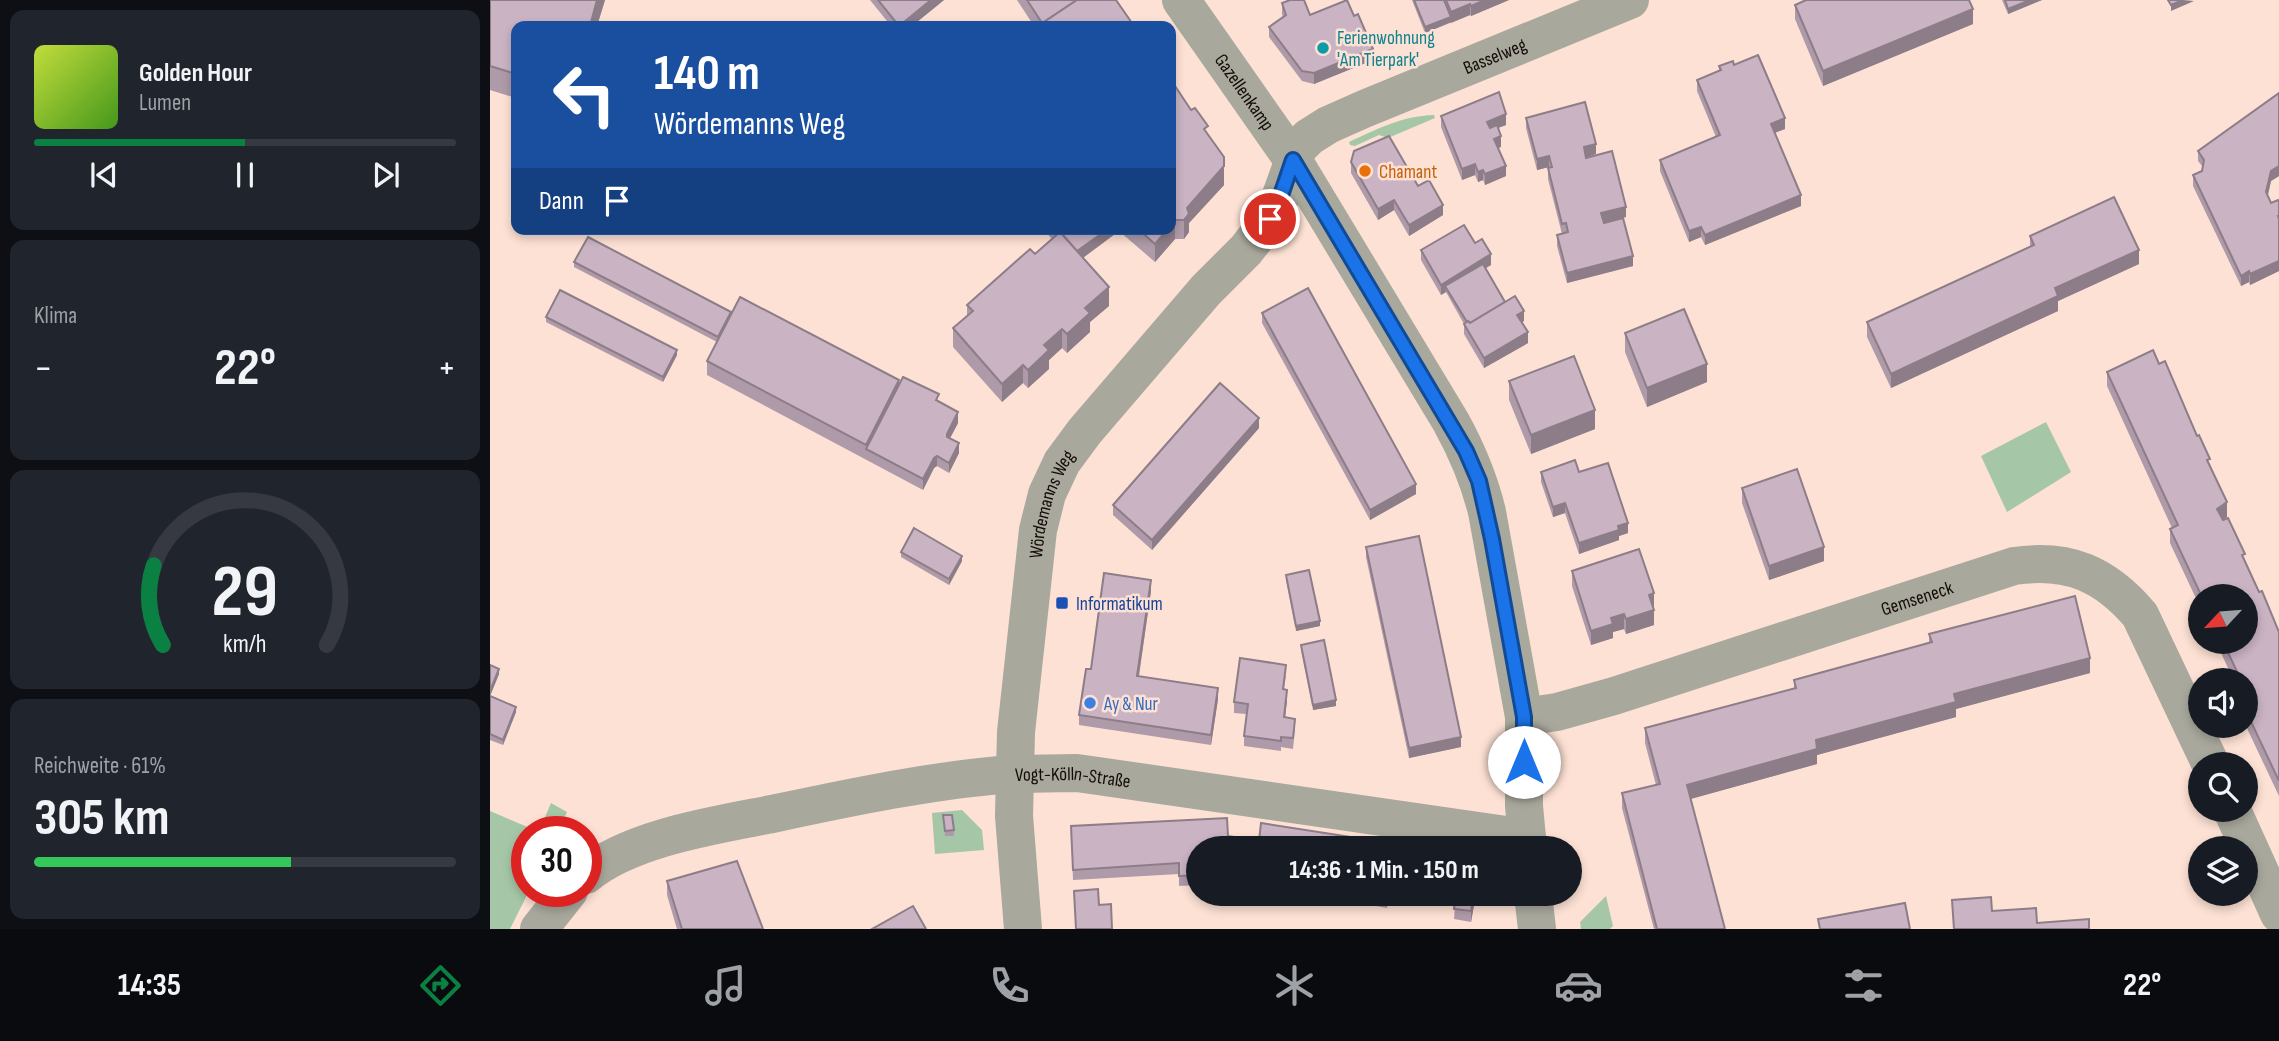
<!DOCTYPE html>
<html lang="de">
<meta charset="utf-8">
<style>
:root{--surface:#171b24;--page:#20242c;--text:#f1f3f6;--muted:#9ea1a6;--line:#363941;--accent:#0b8043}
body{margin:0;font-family:"Sofia Sans Condensed",sans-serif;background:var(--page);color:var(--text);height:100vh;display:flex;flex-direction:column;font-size:26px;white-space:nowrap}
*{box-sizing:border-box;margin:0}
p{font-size:23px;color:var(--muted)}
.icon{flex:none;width:38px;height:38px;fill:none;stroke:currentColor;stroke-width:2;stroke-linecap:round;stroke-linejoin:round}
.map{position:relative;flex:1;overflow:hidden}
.side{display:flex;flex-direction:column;gap:10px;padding:10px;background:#0d0f14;width:490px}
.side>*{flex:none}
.banner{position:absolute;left:21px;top:21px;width:665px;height:214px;border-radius:14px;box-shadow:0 4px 10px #0003;background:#1a4fa0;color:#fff;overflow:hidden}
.needle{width:46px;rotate:244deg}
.buttons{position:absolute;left:1698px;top:584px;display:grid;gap:14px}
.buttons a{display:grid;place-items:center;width:70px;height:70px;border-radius:50%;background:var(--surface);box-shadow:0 4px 10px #0003;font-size:35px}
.speed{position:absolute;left:21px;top:816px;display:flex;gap:14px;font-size:35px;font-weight:700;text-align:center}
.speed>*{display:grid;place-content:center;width:91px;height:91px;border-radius:50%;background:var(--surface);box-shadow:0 4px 10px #0003;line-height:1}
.speed .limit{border:10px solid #d22;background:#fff;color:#111}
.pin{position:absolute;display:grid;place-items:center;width:60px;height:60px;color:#fff;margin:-30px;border:4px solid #fff;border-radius:50%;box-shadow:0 2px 7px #0007}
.me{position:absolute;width:77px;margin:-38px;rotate:0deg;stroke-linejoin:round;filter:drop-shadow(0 0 5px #0008)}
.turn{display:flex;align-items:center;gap:24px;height:147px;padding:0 28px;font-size:32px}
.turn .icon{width:91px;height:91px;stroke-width:2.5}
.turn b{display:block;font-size:49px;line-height:60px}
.then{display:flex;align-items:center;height:66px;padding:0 28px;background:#0003;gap:14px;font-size:26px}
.big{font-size:52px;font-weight:700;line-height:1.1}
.side .widget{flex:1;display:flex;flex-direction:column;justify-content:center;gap:10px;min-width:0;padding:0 24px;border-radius:14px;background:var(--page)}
.side .dial{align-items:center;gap:0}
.dial svg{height:182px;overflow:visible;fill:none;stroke:var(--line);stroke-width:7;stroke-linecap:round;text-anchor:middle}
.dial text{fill:var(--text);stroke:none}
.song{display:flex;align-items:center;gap:21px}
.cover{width:84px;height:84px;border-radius:10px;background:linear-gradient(135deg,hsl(70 70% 55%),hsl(100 70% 35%))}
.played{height:7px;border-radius:4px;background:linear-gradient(90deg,var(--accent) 50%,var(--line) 50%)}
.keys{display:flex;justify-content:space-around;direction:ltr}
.heat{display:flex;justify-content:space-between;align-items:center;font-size:38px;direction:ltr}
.charge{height:10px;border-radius:5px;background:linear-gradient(90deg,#34c759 61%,var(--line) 0)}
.trip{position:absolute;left:696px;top:836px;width:396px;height:70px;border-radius:35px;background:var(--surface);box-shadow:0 4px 10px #0003;font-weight:700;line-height:70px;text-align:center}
.tabs{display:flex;height:112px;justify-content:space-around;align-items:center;background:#090b0e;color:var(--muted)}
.tabs .icon{width:49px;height:49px}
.tabs .selected{color:var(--accent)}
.tabs b{font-size:32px;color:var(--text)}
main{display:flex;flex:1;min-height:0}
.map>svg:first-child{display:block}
</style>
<main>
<section class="side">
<div class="widget">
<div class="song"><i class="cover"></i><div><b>Golden Hour</b><p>Lumen</p></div></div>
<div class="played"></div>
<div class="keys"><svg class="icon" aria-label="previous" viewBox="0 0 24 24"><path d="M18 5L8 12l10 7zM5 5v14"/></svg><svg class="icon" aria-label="pause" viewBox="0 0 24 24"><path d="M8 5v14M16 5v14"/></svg><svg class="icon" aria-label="next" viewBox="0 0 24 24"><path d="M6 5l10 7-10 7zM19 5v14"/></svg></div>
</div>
<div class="widget"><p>Klima</p>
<div class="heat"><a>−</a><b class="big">22°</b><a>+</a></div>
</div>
<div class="widget dial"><svg viewBox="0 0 100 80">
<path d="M14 69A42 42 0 1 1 86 69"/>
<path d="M14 69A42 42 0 0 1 10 34" stroke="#0b8043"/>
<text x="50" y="56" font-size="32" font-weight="700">29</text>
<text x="50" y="72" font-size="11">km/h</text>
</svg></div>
<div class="widget"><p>Reichweite · 61%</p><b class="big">305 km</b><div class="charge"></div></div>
</section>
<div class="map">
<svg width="1789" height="929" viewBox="0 0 1789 929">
<rect width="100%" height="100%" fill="#fde1d4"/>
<g fill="#a5c7a7">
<path d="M944 115 945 118 898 138 889 135 865 146 860 145 859 142C887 129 912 116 944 115Z"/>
<path d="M1556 422 1581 472 1517 512 1491 456Z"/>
<path d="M61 803 77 812 68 831H49Z"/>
<path d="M472 810 492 830 494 850 445 854 442 813Z"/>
<path d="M0 811 47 831H37V891H39L20 929H0Z"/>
<path d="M1116 896 1123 926 1120 929H1091L1090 922Z"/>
</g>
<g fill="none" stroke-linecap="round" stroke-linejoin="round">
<g stroke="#a8a89d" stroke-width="38">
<path d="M803 160 961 422C977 451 989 479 997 512L1034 717V806L1038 849"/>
<path id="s1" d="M1034 717 1067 712 1124 696 1524 566C1579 558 1615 574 1650 615L1721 765"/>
<path id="s2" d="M523 774 587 773 1037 838"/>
<path d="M1742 810 1789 914"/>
<path d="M1043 894 1047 929"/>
</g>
<g stroke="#a8a89d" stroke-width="38">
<path id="s3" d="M691 0 803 160"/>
<path d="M96 875C140 838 226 825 282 814 362 797 442 780 523 774"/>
<path d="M49 929 79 891"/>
<path id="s4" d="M533 929 524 816 526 732 548 530 557 494 572 462 595 431 716 290 756 250 773 228 788 204 808 148 819 137 838 125 874 109 1140 0"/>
</g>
</g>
<g fill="#ae9aa8">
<path d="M0 0H115L107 26H26V98L0 90Z"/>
<path d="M380 0H454L422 26H401Z"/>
<path d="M527 0H626L644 26H544Z"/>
<path d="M922 0H1019L981 16 980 15 935 33Z"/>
<path d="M1512 0H1552L1518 14Z"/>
<path d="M792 3 820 15 864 16 883 60 824 84 812 81 779 37V27L793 17 792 14Z"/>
<path d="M1305 5 1483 24 1333 86 1305 19Z"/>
<path d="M1244 65 1295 129 1285 133 1311 206 1215 245 1211 237 1199 242 1170 171V160L1226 137 1207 91V80L1229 71V66Z"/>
<path d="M1789 93V176L1781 181 1778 195 1781 203 1789 202V271L1760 285 1759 282 1751 286 1703 186V175L1712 171 1713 167 1708 161V151Z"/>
<path d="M951 116 1016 125 1008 128 1011 147 1008 148 1016 176 995 185 993 180 988 182 985 175 972 180 951 127Z"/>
<path d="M1036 118 1106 154 1096 157 1136 217 1114 223 1143 266 1077 283 1067 246V235L1072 234 1058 179V168H1059V167L1047 170 1036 128Z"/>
<path d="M718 134 734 185 699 223V232L694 239H685L665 262 629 231 593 258 619 306 600 322V332L577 353 572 348 559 360V369L538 388 533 383 512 402 463 347V328L477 316V305L545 254 562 239 553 229H681Z"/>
<path d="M861 162 928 186 953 215 919 236 904 210 888 220 861 173Z"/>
<path d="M1540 236 1649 264 1568 301V311L1401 388 1377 337V322L1540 246Z"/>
<path d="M985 243 1001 265 995 268 1015 302 1034 321 1031 322 1038 343 994 368 974 334V324L956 292 951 295 931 260V250Z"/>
<path d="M84 262 241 314 449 402 468 423 460 438 469 453 459 473 447 466 444 468 433 490 217 375V361L227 342 84 267Z"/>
<path d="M772 313 926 494 880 520 772 323Z"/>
<path d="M56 317 187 355 173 382 56 322Z"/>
<path d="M1135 333 1217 382 1157 407 1135 352Z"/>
<path d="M1669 364 1720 465 1737 517 1733 520 1755 562 1789 632V796L1755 724V681H1744L1726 642H1755V597H1710V607L1680 543V529L1682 528 1617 386V372Z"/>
<path d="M1019 381 1105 429 1041 454 1019 400Z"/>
<path d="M769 428 662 550 623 515V505Z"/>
<path d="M1051 472H1089L1138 533 1129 536V540L1089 554 1075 513 1063 517 1051 482Z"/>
<path d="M1252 488 1334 561 1279 580 1252 503Z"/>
<path d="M876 547 971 747 919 758 876 557Z"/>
<path d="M411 552 472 561 459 585 411 557Z"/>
<path d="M1082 571 1164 608V625L1136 634 1134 629 1123 632V638L1101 645 1082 586Z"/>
<path d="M796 575 830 626 806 631 796 580Z"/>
<path d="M661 591 649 676 728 699 721 745 589 725V715L601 669Z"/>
<path d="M1439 634 1600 673 1466 709V717L1327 755V764L1200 799 1235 929H1164L1132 808V793L1166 785 1155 743V728L1304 689V680L1439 643Z"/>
<path d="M811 645 846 706 823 710 811 650Z"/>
<path d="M0 665 9 674 0 696 26 712 13 745 0 740Z"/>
<path d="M796 675 794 689 797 700 795 717 805 729 803 749 791 747V751L754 746V736L757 714 744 713V702Z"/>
<path d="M453 815 464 830V836H455Z"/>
<path d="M581 826 738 836 769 841 938 849H709V885L689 886V874L583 880Z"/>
<path d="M177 881 273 929H187L177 895Z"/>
<path d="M830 894H865L863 903 830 897Z"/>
<path d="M880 894H986L981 922 964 919 965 906 899 896 897 908 880 905Z"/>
</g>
<g fill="#8d7d88">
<path d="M107 0H115L107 26H100Z"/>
<path d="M441 0H454L422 26H409Z"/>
<path d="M995 0H1019L981 16V6Z"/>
<path d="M1540 0H1552L1518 14V9Z"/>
<path d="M1693 0 1704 1 1681 11V5Z"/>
<path d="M980 4V15L961 23V12Z"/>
<path d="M1483 9V24L1333 86V71Z"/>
<path d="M961 17V22L935 33V27Z"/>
<path d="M883 49V60L824 84V73Z"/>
<path d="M1016 114V125L997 132V122Z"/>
<path d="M1295 118V129L1281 134V124Z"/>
<path d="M1011 136V147L1004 149V139Z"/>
<path d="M1106 144V154L1094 158V147Z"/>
<path d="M1059 156V167L1047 170V159Z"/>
<path d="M985 164V175L972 180V169Z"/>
<path d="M734 166V185L699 223V232L694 239V220L697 208Z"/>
<path d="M1016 166V176L995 185V174Z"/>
<path d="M1789 166V176L1781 181 1776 202V192L1781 171Z"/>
<path d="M993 170V180L988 182V172Z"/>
<path d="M1311 195V206L1215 245V235Z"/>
<path d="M904 200V210L888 220V209Z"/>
<path d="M953 205V215L919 236V225Z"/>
<path d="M1136 207V217L1111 223V213Z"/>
<path d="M685 220V239L665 262V244L678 229H681V226Z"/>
<path d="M1211 227V237L1199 242V231Z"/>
<path d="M618 229H629V231L583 265V255Z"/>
<path d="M1649 250V264L1568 301V311L1401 388V374L1565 288Z"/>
<path d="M1001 254V265L958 291 955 286 956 292 951 295V285Z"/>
<path d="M1143 256V266L1077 283V273Z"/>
<path d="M1789 261V271L1760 285V274Z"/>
<path d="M1759 271V282L1751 286V276Z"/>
<path d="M619 287V306L600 322V332L577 353V334L595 308Z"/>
<path d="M1034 311V321L1027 325V315Z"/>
<path d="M572 329V348L559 360V369L538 388V370L554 345Z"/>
<path d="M1038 332V343L994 368V358Z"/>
<path d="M187 350V355L173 382V377Z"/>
<path d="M1217 364V382L1157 407V388Z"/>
<path d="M533 365V383L512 402V384Z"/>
<path d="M409 380V395L376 449V445Z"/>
<path d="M1105 410V429L1041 454V435Z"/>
<path d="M468 412V423L457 444V434Z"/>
<path d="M769 418V428L662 550V540Z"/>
<path d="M469 443V453L459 473V463Z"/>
<path d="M447 456V466L444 468 433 490V479L444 458Z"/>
<path d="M926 484V494L880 520V510Z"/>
<path d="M1737 502V517L1727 523V509Z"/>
<path d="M1075 503V513L1063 517V507Z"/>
<path d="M1138 523V533L1129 536V540L1089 554V543L1128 526Z"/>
<path d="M1334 547V561L1279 580V566Z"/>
<path d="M472 556V561L459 585V579Z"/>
<path d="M661 580V591L647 687V676Z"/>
<path d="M1164 593V608L1159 595Z"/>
<path d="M1164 610V625L1136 634V619Z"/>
<path d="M1134 614V629L1123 632V638L1101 645V631L1121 618Z"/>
<path d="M830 621V626L806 631V626Z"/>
<path d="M1600 658V673L1466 709V717L1327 755V764L1197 800V785L1326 740 1464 694Z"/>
<path d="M9 669V674L0 696V691Z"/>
<path d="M728 688V699L721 745V735Z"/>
<path d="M797 690V700L794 727V717Z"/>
<path d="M846 700V706L823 710V705Z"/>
<path d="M26 707V712L13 745V740Z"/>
<path d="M971 737V747L919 758V748Z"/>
<path d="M984 894H986L981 922V911Z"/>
</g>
<g fill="#cab3c3" stroke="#8d7d88" stroke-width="2">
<path d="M0 0H107L100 26H26V74L0 66Z"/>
<path d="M388 0H441L409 26Z"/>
<path d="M537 0H587L554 22V26Z"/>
<path d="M587 0H626L644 26H557L554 22Z"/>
<path d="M800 0H814L820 15 857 0 864 16 868 14 883 49 824 73 812 71 779 27 796 15 792 3Z"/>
<path d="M924 0H954L961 17 935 27Z"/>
<path d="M956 0H995L981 6 980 4 961 12Z"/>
<path d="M1316 0H1479L1483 9 1333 71 1305 5Z"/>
<path d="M1515 0H1540L1518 9Z"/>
<path d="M1678 0H1693L1681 5Z"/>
<path d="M1268 55 1295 118 1281 124 1311 195 1215 235 1211 227 1199 231 1170 160 1230 135 1207 80 1231 70 1229 66 1243 61 1244 65Z"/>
<path d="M681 80 701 110 705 108 718 126 714 129 734 157V166L697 208 699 214 694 220H685L681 226Z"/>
<path d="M1009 92 1016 114 997 122 1000 128 1007 125 1011 136 1004 139 1016 166 995 174 993 170 988 172 985 164 972 169 951 116Z"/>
<path d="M1789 93V166L1781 171 1776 192 1781 203 1788 200 1789 202V216H1788L1789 219V261L1760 274 1759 271 1751 276 1703 175 1712 171 1714 160 1708 151Z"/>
<path d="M1095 102 1106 144 1094 147 1096 158 1122 151 1136 207 1111 213 1114 223 1133 218 1143 256 1077 273 1067 235 1078 232 1076 223 1072 224 1058 168 1062 167 1059 156 1047 159 1036 118Z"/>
<path d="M899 136 928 186 939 180 953 205 919 225 904 200 888 209 861 162 864 151Z"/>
<path d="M1624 197 1649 250 1565 288 1568 296 1401 374 1377 322 1544 245 1540 236Z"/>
<path d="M974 225 985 243 992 239 1001 254 951 285 931 250Z"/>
<path d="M567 229H618L587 251 570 232 567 235 564 231Z"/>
<path d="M648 229H678L665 244Z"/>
<path d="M570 232 619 287 595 308 600 313 577 334 572 329 554 345 559 350 538 370 533 365 512 384 463 328 483 311 477 305 540 249 545 254Z"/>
<path d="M98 237 241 312 228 337 84 262Z"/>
<path d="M993 264 1015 302 980 323 978 321 977 322 955 286Z"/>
<path d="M818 288 926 484 880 510 772 313Z"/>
<path d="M70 290 187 350 173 377 56 317Z"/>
<path d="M1025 296 1034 311 1027 315 1038 332 994 358 974 324 978 321 980 323Z"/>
<path d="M250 297 409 380 376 445 217 361Z"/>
<path d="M1194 309 1217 364 1157 388 1135 333Z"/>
<path d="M1663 350 1669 364 1675 361 1707 436 1709 435 1720 459 1717 460 1737 502 1727 509 1733 520 1738 518 1755 554 1752 555 1769 592 1772 591 1789 632V781L1755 709V681H1749L1751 680 1733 642H1755V597H1712L1680 529 1688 525 1617 372Z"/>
<path d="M1084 356 1105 410 1041 435 1019 381Z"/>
<path d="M413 377 449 394 446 400 468 412 457 434V437L469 443 459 463 447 456 444 458 433 479 376 449Z"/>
<path d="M730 383 769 418 662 540 623 505Z"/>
<path d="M1085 460 1089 472 1118 463 1138 523 1128 526 1129 530 1089 543 1075 503 1063 507 1051 472Z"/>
<path d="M1307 469 1334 547 1279 566 1252 488Z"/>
<path d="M424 528 472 556 459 579 411 552Z"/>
<path d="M929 536 971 737 919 748 876 547Z"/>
<path d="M1149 549 1164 593 1159 595 1164 610 1136 619 1134 614 1121 618 1123 624 1101 631 1082 571Z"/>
<path d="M819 570 830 621 806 626 796 575Z"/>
<path d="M614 573 661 580 647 676 728 688 721 735 589 715 596 669H601Z"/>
<path d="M1585 596 1600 658 1464 694 1466 702 1326 740 1327 749 1197 785 1235 929H1167L1132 793 1170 784 1155 728 1306 688 1304 680 1442 642 1439 634Z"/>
<path d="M834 640 846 700 823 705 811 645Z"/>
<path d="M750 658 796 665 793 689 797 690 794 717 805 719 803 738 791 737V741L754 736 758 704 744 702Z"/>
<path d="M0 665 9 669 0 691Z"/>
<path d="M0 696 26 707 13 740 0 734Z"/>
<path d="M453 815H462L464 830 455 831Z"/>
<path d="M737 818 738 836 769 841 771 823 938 849H709V875L689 876V863L583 870 581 826Z"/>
<path d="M247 861 273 929H192L177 881Z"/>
<path d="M608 889 609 905 621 904 622 929H586L584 891Z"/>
<path d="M880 894H897V898Z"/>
<path d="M954 894H984L981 911 964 909 966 896Z"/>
<path d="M1501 897 1502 911 1546 908 1547 923 1599 919V929H1464L1462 900Z"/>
<path d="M1415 903 1420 929H1330L1328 919Z"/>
<path d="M423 906 436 929H382Z"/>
</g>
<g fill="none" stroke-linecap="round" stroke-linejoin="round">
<defs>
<path id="route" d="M780 219 788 204 803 160 976 451 989 481 1002 539 1034 717V762"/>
</defs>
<use href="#route" stroke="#114b97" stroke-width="18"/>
<use href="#route" stroke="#1a73e8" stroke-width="12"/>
</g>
<circle fill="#0f9aa8" stroke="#fde1d4" stroke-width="2.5" cx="833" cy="48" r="7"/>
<circle fill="#e8710a" stroke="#fde1d4" stroke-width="2.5" cx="875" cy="171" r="7"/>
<rect fill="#1a4fb4" stroke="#fde1d4" stroke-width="2.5" x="565" y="596" width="14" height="14" rx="3.5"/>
<circle fill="#3f7fe0" stroke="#fde1d4" stroke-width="2.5" cx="600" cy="703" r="7"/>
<g text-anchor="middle" stroke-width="5" stroke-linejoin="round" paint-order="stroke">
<g font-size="19" fill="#0d838f" stroke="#fde1d4" text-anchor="start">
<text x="847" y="44">Ferienwohnung<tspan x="847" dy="22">'Am Tierpark'</tspan></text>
</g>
<g font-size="19" fill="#140c08" stroke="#fde1d4">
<text dy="7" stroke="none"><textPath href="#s4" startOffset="1088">Basselweg</textPath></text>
<text dy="7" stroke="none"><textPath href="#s3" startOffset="112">Gazellenkamp</textPath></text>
<text dy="7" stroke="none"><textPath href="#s4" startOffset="429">Wördemanns Weg</textPath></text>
<text dy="7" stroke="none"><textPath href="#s1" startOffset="411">Gemseneck</textPath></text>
<text dy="7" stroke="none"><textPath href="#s2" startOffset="60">Vogt-Kölln-Straße</textPath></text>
</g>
<g font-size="19" fill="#c56008" stroke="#fde1d4" text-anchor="start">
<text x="889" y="178">Chamant</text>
</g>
<g font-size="19" fill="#164399" stroke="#fde1d4" text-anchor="start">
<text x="586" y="610">Informatikum</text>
</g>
<g font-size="19" fill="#366cbe" stroke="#fde1d4" text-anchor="start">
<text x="614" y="710">Ay &amp; Nur</text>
</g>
</g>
</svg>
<div class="buttons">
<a><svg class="needle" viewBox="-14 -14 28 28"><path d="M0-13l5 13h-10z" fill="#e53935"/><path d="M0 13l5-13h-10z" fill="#9ea1a6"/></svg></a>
<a><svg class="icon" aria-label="sound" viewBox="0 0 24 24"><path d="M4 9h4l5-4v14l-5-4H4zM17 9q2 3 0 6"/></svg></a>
<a><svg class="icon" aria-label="search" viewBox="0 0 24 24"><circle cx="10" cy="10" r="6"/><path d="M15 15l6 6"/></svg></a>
<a><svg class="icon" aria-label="layers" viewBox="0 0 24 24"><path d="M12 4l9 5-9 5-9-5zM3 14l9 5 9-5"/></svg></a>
</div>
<div class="speed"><div class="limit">30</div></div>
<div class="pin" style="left:780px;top:219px;background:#d93025"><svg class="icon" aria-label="arrive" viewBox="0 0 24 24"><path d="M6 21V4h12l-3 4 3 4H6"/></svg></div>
<svg class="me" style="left:1034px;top:762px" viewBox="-20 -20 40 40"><circle r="19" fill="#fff"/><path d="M0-13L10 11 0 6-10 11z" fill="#1a73e8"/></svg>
<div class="trip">14:36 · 1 Min. · 150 m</div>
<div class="banner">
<div class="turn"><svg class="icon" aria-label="left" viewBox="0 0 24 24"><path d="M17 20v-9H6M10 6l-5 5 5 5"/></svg><div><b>140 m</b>Wördemanns Weg</div></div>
<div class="then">Dann<svg class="icon" aria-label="arrive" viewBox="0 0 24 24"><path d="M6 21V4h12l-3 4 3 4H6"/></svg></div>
</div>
</div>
</main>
<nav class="tabs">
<b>14:35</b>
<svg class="icon selected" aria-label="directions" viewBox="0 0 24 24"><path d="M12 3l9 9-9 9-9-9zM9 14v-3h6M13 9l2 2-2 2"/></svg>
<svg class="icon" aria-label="music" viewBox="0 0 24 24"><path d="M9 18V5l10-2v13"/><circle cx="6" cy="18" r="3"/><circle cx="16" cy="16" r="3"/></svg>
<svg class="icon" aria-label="phone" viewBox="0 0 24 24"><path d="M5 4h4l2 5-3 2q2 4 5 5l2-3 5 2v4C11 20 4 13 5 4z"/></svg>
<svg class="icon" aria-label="climate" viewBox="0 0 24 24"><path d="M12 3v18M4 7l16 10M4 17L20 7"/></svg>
<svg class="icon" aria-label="car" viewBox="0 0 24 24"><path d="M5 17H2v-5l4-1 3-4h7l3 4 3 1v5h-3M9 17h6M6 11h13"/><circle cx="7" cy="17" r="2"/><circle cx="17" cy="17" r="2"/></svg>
<svg class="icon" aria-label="filters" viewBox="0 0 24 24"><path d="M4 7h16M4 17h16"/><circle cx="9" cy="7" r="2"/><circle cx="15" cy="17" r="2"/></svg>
<b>22°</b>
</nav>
